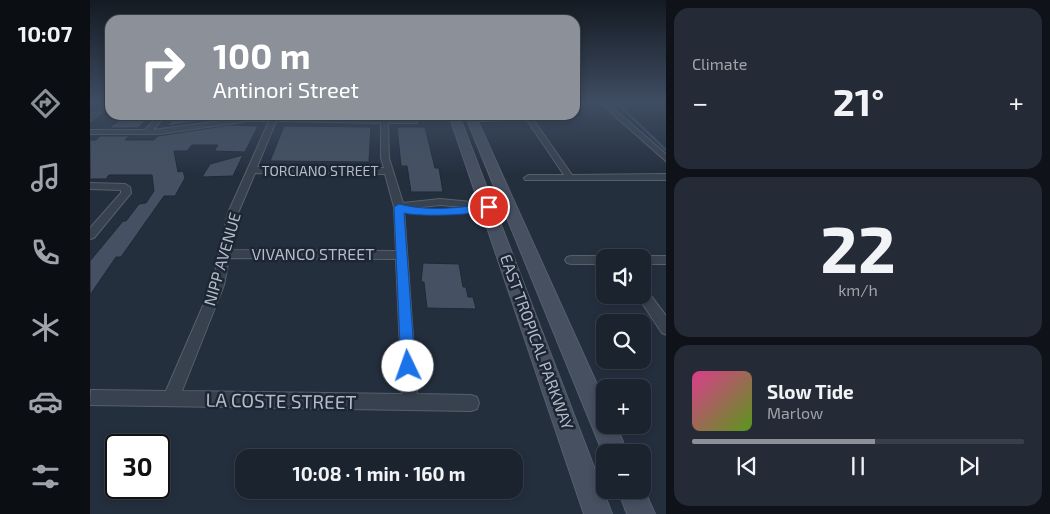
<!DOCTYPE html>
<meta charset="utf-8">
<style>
:root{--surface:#1b232e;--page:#242b36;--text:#f1f3f6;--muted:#a0a4aa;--line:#39404a;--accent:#8c9099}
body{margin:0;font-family:"Exo 2",sans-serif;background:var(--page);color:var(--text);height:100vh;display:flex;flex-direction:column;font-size:19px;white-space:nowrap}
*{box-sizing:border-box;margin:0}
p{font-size:16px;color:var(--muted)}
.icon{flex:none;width:28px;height:28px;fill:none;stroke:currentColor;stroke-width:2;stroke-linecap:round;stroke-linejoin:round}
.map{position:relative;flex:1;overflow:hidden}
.details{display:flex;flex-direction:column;gap:8px;padding:8px;background:#0f1319;width:384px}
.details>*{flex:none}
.top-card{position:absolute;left:15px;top:15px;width:475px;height:105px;border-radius:15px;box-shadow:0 2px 8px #0003,0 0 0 1px var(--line);background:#8c9099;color:#fff;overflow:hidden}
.controls{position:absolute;left:506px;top:249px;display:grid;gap:10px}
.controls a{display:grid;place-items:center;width:55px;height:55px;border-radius:10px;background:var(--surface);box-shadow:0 2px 8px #0003,0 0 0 1px var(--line);font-size:25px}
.speed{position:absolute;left:15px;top:434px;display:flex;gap:10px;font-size:25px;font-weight:700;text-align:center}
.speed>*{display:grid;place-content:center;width:65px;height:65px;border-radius:50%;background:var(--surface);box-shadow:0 2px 8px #0003,0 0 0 1px var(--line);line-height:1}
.speed .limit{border:2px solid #111;border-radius:8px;background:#fff;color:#111}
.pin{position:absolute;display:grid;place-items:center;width:42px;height:42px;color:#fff;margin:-21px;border:2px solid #fff;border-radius:50%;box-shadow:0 1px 5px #0007}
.me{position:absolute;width:55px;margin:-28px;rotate:357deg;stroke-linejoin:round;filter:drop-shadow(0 0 4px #0008)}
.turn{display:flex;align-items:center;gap:18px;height:105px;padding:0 25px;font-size:22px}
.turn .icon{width:65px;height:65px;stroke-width:2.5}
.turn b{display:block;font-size:35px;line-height:42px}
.big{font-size:38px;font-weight:700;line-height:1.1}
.details .card{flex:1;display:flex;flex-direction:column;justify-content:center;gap:8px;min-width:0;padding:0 18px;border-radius:15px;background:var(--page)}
.details .dial{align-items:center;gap:0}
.dial b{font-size:65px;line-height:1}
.song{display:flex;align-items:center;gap:15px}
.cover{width:60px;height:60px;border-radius:8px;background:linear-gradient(135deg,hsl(330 70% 55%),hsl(90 70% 35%))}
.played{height:5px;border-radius:2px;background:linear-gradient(90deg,var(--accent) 55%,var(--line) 55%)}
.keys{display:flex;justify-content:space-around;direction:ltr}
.heat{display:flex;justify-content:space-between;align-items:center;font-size:28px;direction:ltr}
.trip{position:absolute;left:145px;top:449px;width:288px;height:50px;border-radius:15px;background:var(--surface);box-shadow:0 2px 8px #0003,0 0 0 1px var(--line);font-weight:700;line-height:50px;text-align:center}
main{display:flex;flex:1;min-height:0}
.dock{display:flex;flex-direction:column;width:90px;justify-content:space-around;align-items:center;background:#0b0e12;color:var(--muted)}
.dock .icon{width:35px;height:35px}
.dock .current{color:var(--accent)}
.dock b{font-size:22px;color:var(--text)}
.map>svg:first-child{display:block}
</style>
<main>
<nav class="dock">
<b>10:07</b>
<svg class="icon current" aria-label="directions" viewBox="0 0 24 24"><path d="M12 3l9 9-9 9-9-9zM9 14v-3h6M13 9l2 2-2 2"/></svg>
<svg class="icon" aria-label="music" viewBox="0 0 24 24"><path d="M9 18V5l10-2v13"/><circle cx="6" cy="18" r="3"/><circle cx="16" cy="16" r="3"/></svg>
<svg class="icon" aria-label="phone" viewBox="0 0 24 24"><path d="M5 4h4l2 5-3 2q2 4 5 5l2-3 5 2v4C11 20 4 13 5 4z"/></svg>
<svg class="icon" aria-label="climate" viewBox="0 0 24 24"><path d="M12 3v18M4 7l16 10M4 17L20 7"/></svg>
<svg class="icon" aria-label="car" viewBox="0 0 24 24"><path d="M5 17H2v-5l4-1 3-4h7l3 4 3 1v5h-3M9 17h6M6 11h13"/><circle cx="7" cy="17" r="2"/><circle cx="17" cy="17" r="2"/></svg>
<svg class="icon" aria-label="filters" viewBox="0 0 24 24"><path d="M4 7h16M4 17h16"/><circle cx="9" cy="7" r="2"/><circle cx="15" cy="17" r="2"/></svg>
</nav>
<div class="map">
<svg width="577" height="514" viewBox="0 0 577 514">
<rect width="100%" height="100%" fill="#242f3e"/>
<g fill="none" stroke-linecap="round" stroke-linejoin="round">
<path stroke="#394c67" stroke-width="2.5" d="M526 102 577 151"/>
</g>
<g fill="#455162" stroke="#1f2835">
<path d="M37 115H62L48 128H19Z"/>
<path d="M87 115H136L133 118 77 126Z"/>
<path d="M140 125 168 126 155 152 124 151 128 145H102L97 151H84L88 172 93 171 95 178 85 196H74L31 257H26L0 295V261L33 221H36L49 204 56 203 64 191 62 175H19L16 179H0V140H6L10 136H39L35 140H64L68 136Z"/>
<path d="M194 126 281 127 279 162 180 161Z"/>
<path d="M307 127H335L345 168H349L353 192H321L317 166H311Z"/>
<path d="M153 155 143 176 112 177 120 164Z"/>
<path d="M333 263 369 264 373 287H376L378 297H383L386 309 337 308 334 282H331Z"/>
</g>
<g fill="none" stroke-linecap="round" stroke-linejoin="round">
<defs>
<path id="lane" d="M0 119 20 104"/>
<g id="street">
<path d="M509 102H516L577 155V162Z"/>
<path d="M5 113 7 114V116L0 118V114Z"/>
<path d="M69 115H76L63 130 158 117 327 119V123H298L299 158 313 203 350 199 424 206 426 208 421 211 350 205 314 209 327 394 381 395 387 397 389 403 387 409 381 411 0 405 1 390 76 391 122 285 138 213 179 121H158L70 134H0V130H55ZM186 121 291 123V158L294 168 167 167ZM165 173 295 174 304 207 306 251 141 250 148 213ZM139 258 306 259 312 394 92 391 134 285Z"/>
<path d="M434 115H440L482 175 577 174V180H435L434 178 438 175H474L437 120 382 121 378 119 382 117Z"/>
<path d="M0 183 35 184 40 187 41 193 4 238 0 239V228L31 193V190L0 189Z"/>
<path d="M481 256H515L519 258H515V264H481L477 263 475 260 477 257Z"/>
<path d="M552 256H577V264H552V258H548Z"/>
<path d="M552 288 556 289 577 317V335L572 333 548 297 547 295H552Z"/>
</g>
<g id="secondary">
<path d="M359 115H369L522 514H494Z"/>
<path d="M375 115H385L515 402V425H526L537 452H515V458Z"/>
<path d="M552 485 565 514H537L528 490H552Z"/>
</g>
</defs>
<use href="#lane" stroke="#565f6c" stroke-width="5"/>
<use href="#street" stroke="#565f6c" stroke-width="2"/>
<use href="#secondary" stroke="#565f6c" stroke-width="2"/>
<use href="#lane" stroke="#38414e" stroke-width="4"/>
<use href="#street" fill="#38414e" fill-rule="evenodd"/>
<use href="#secondary" fill="#465061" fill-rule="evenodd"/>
</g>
<linearGradient id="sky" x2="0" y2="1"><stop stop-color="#141a22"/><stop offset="0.59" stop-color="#3f4d63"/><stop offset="1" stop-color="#3f4d63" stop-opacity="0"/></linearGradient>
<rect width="577" height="174" fill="url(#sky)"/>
<path fill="#1a73e8" stroke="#114b97" d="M309 204C331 210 357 209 381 206 388 205 398 202 404 207 394 216 327 217 314 213L325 366 323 371 318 373 313 371 311 366 304 207Z"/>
<g text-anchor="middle" stroke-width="5" stroke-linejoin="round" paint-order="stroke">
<g font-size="14" fill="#b4bcc9" stroke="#1d2633">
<text x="230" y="176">TORCIANO STREET</text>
</g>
<g font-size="16" fill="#b4bcc9" stroke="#1d2633">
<text x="223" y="260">VIVANCO STREET</text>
<text transform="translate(132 259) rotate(-74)" y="6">NIPP AVENUE</text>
<text transform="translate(447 342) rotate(70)" y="6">EAST TROPICAL PARKWAY</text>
</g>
<g font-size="19" fill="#b4bcc9" stroke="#1d2633">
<text transform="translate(191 401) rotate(1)" y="7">LA COSTE STREET</text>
</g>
</g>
</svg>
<div class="controls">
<a><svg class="icon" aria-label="sound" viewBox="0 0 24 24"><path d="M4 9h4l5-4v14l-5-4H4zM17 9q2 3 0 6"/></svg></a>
<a><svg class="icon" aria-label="search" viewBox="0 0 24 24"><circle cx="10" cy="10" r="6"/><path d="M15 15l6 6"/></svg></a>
<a>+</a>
<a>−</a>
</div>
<div class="speed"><div class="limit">30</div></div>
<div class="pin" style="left:399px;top:207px;background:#d93025"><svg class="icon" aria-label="arrive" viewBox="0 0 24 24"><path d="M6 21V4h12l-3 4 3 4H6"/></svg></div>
<svg class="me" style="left:318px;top:366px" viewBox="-20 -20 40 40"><circle r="19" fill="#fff"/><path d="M0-13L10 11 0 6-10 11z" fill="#1a73e8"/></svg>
<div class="trip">10:08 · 1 min · 160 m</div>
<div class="top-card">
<div class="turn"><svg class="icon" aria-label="right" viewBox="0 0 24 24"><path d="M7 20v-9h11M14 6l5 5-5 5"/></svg><div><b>100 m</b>Antinori Street</div></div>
</div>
</div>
<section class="details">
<div class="card"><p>Climate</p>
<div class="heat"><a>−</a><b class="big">21°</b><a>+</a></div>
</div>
<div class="card dial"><b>22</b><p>km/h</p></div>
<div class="card">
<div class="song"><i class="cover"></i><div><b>Slow Tide</b><p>Marlow</p></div></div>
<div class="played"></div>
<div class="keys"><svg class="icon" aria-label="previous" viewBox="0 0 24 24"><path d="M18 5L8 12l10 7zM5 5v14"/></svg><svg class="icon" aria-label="pause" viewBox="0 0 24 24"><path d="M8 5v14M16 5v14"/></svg><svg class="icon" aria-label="next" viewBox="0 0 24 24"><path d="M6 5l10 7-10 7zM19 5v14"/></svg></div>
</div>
</section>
</main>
